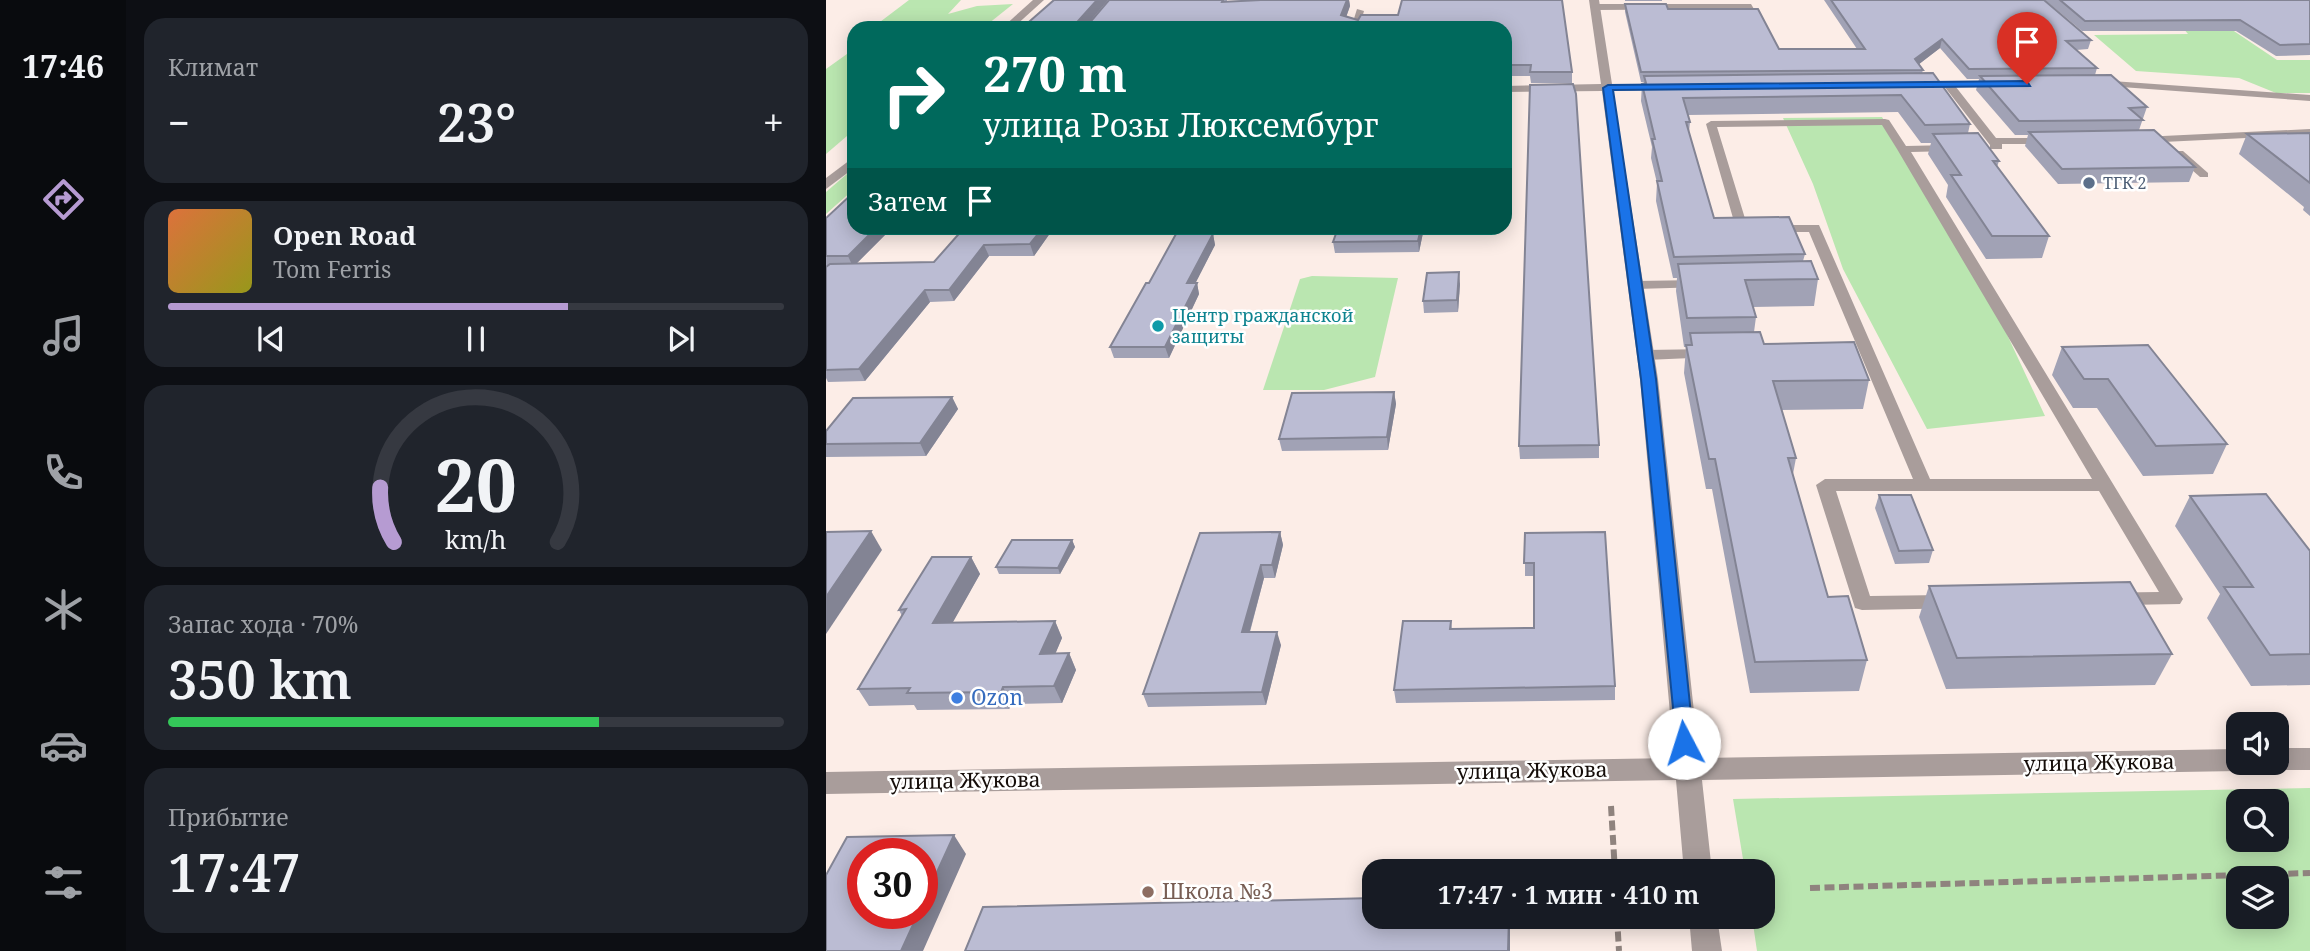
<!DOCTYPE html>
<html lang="ru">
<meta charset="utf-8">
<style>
:root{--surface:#171b24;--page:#20242c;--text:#f1f3f6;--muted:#9ea1a6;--line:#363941;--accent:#b69bd2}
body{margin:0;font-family:"Noto Serif",serif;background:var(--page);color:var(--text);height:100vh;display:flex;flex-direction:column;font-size:26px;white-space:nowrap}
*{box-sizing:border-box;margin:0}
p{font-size:23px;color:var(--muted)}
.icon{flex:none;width:38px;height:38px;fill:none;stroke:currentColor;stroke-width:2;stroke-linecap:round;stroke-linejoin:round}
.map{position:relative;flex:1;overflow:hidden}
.side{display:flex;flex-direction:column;gap:18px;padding:18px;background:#0d0f14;width:700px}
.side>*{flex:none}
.guide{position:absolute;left:21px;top:21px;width:665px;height:214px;border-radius:21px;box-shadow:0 4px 18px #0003;background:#00695c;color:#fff;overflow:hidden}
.tools{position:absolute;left:1400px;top:712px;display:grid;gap:14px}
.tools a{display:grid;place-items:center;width:63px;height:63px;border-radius:14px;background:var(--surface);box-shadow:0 4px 18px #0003;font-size:35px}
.speed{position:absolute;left:21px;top:838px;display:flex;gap:14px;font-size:35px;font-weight:700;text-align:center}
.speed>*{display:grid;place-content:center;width:91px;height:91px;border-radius:50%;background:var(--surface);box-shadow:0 4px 18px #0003;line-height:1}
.speed .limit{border:10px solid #d22;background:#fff;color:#111}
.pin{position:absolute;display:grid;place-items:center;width:60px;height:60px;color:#fff;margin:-72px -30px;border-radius:50% 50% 50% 0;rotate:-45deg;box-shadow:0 0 7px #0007}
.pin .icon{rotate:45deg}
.me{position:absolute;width:77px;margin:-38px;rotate:355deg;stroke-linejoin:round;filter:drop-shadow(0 0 5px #0008)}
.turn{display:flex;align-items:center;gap:24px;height:147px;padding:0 21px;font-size:32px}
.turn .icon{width:91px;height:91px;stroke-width:2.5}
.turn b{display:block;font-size:49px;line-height:60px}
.then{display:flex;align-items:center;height:66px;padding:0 21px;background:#0003;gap:14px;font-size:26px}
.big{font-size:52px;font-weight:600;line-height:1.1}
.side .tile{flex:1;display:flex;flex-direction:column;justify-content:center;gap:10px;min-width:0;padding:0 24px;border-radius:21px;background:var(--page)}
.side .dial{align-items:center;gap:0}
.dial svg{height:182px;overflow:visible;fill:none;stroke:var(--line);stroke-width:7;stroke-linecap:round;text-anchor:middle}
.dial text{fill:var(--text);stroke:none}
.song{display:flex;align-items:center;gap:21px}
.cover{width:84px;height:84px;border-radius:10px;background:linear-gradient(135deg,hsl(20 70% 55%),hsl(60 70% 35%))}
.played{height:7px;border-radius:4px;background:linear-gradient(90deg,var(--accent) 65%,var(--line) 65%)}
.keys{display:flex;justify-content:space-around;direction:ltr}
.heat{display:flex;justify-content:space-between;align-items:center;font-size:38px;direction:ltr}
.charge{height:10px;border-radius:5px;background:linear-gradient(90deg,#34c759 70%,var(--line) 0)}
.trip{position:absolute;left:536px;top:859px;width:413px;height:70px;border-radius:21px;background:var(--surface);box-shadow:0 4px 18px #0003;font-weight:600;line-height:70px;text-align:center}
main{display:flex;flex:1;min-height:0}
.tab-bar{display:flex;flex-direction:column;width:126px;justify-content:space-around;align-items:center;background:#090b0e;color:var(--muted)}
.tab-bar .icon{width:49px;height:49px}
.tab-bar .current{color:var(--accent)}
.tab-bar b{font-size:32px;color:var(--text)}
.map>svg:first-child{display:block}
</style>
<main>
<nav class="tab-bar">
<b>17:46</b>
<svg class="icon current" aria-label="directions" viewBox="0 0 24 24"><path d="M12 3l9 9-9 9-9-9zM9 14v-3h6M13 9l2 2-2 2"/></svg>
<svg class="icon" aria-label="music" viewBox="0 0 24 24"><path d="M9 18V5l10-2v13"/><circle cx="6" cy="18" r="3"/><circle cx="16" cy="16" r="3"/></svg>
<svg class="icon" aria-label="phone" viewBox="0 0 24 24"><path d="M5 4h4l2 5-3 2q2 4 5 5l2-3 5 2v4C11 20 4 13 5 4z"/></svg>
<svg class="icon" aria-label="climate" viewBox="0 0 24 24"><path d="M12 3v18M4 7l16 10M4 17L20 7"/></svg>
<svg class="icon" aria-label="car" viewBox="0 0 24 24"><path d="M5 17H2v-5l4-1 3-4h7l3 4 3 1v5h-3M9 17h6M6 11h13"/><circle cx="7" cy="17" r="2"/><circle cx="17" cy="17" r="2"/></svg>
<svg class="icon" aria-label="filters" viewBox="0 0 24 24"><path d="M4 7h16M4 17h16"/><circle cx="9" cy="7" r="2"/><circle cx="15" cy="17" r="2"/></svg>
</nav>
<section class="side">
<div class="tile"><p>Климат</p>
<div class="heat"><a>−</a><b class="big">23°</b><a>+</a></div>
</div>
<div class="tile">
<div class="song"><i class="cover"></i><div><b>Open Road</b><p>Tom Ferris</p></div></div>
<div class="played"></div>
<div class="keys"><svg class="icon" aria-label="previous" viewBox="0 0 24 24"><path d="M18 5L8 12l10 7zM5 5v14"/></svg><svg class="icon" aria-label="pause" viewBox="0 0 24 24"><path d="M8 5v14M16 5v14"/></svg><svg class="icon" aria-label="next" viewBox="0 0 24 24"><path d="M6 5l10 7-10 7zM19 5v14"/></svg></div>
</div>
<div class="tile dial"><svg viewBox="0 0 100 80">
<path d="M14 69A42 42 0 1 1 86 69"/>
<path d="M14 69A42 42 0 0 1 8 45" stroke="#b69bd2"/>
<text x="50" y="56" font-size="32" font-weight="700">20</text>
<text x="50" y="72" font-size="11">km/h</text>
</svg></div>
<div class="tile"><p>Запас хода · 70%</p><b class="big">350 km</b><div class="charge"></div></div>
<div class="tile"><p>Прибытие</p><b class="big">17:47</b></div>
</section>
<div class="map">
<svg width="1484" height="951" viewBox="0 0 1484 951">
<rect width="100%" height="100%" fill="#fcede7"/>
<g fill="#bae6b0" fill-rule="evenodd">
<path d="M83 0H135L122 14 151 6 187 4 157 28H46Z"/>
<path d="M1351 21H1393L1451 60H1484V93H1450L1413 78 1310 71 1268 35 1362 34Z"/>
<path d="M28 49V130L0 154V69Z"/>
<path d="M1056 117 1158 285 1219 416 1101 429 1017 269 987 184 957 118Z"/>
<path d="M28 168V189L0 214V192Z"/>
<path d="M486 276 572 278 549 377 498 390H437L474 279Z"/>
<path d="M1484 788V951H931L926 917H936V872L919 871 907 799ZM1412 802H1451V840H1412ZM1451 878V917H1412V878Z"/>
</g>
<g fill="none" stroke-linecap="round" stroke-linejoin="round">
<g stroke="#8f837e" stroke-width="6" stroke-dasharray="10 4.5" stroke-linecap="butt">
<path d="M785 806 789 872"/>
<path d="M984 888 1484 873"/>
<path d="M791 917 793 951"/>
</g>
<g fill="#a99d9b" fill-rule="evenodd">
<path d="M925 4 928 9 769 10 765 7 769 4Z"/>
<path d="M531 9 538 11 533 28H525Z"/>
<path d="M1118 82H1126L1170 138H1222L1228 141 1222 144H1176V149H1164V145L1118 86Z"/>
<path d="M1059 119 1063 120 1080 146 1126 145 1132 148 1126 151 1085 152 1354 594 1357 599 1354 604 1036 610 1029 608 990 485 999 479H1087L983 232H911L880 124 885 121ZM1056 125 1071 149 1266 479H1104L993 225H921L891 127ZM1010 491H1273L1333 592 1044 596Z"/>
<path d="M1484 129V135L1316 143 1310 140 1316 137Z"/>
<path d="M1349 151H1357L1382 173V177H1374L1349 155Z"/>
<path d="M873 280 880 284 878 287 810 289 803 285 810 281Z"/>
<path d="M883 349 891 354 888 357 820 360 812 355 820 350Z"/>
</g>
<g fill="#a99d9b" fill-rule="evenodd">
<path d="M207 0H218L187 28H176Z"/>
<path d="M763 0H773L786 84H842L848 87 842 90 787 91 832 379 873 758 1412 749V763H1423L1421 768 1412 771 876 780 886 872H858L850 780 0 794V772L848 758 814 379 776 91 679 92V86L775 84Z"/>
<path d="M1272 80 1484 95V101L1268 85 1267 83Z"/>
<path d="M1178 81 1182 82V86L1090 88 1084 85 1090 82Z"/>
<path d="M28 157V168L0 189V178Z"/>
<path d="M1451 748H1484V770H1451L1442 767 1440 763H1451Z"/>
<path d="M863 917H891L896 951H866Z"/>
</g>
</g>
<g fill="#a1a2b5">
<path d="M228 0H282L265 20H266L283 0H401V1L435 0H523L524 6 520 17 532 20 535 15H572L576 0H736L746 72V83H705L704 76H679V28H196Z"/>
<rect x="799" y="0" width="37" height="1"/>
<path d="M998 0H1218L1265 40 1262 49 1250 50 1271 68 1269 75 1321 107 1313 130 1369 167 1363 182 1232 184 1199 146 1202 135H1189L1150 90 1153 79H1141L1114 48 1093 64 1097 70 1096 73 1144 124 1142 133 1173 161 1171 167 1223 236 1216 258 1160 259 1120 197 1122 185 1102 154 1105 143H1095L1072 112 862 115 864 122 863 132 888 218 979 254 977 261 992 279 988 306 927 307 930 317 928 332 938 344 1043 380 1037 409 955 410 970 458 967 474 1002 597 1041 660 1033 691 924 693 886 489H880L858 373 860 347H858L850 291 851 278H847L830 201 831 183 825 158 826 147 815 101 816 84H818V82H815L799 12V4L842 9 953 49H1031Z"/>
<path d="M1219 0H1484V55L1450 56 1410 31H1256Z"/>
<path d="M1484 133V216L1477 210 1478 207 1413 154 1421 134Z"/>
<path d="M0 218 28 228H66L31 263 108 262 138 228 227 229 208 256H163L128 301 104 302 39 381 2 382 0 378Z"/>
<path d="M512 228H598L593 252 509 253 507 242Z"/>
<path d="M387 234 389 245 369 283H371L373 294 343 358H288L284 347 323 283Z"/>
<path d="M634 284 632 312 598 313 597 301Z"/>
<path d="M1236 347 1401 444 1387 474 1317 476 1271 408H1247L1226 375Z"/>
<path d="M568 392 570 404 562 450 456 451 453 439Z"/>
<path d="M126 397 132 409 100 456 0 457V431Z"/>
<path d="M773 445V458L694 459 693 446Z"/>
<path d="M1053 495 1107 550 1103 563 1069 564 1049 508Z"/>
<path d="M1364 496 1484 551V685L1425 686 1381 618 1394 594 1349 526Z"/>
<path d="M454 532 457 545 449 578H438L424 632 455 645 440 705 322 707 317 694Z"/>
<path d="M699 533 789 686V700L570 703 568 690 625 621 626 629 708 628V576H699Z"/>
<path d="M246 540 249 547 234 574H173L170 567Z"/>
<path d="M145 557 154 574 126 623 229 621 236 638 229 654 243 653 250 670 236 703 186 704 183 709 91 710 88 705 43 706 32 689 76 616 73 610Z"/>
<path d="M1103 586 1346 654 1329 685 1120 689 1093 617Z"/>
</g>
<g fill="#838494">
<path d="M271 0H282L258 28 253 20Z"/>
<path d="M521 0H523L524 6 517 26 515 15Z"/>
<path d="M1116 39 1114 48 1088 68 1089 59Z"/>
<path d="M50 228H66L27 267 22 256Z"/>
<path d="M217 228H227V229L208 256 204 244Z"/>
<path d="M595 228H598L593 252 592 241Z"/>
<path d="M387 234 389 245 364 294 361 283Z"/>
<path d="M158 245 163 256 128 301 123 290Z"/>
<path d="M633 272 634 284 632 312 631 300Z"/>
<path d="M371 283 373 294 343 358 339 347Z"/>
<path d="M99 290 104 302 39 381 33 369Z"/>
<path d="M568 392 570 404 562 450 561 437Z"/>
<path d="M126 397 132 409 100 456 94 443Z"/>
<path d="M45 531 56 550 0 634V597Z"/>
<path d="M454 532 457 545 449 578 446 565Z"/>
<path d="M246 540 249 547 234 574 232 568Z"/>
<path d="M145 557 154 574 117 640 107 623Z"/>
<path d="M435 565 438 578 420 645 416 632Z"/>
<path d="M229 621 236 638 222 671 214 654Z"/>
<path d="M451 632 455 645 440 705 436 692Z"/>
<path d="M243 653 250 670 236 703 228 686Z"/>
<path d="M177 687 186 704 183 709 175 692Z"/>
<path d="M128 835 140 854 97 951H75L92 914H96V905Z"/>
<path d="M683 917H684V951H682Z"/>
</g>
<g fill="#bbbcd3" stroke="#838494" stroke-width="2">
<path d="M228 0H271L253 20H266L283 0H397L396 2 435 0H521L515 15 532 20 535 15H572L576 0H736L746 72H704L705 65H679V28H196Z"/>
<path d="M1005 0H1218L1265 40 1240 41 1271 68 1143 69 1116 39 1089 59 1097 70 815 72 799 4H840L842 9H932L953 49H1039Z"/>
<path d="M1234 0H1484V44L1454 45 1414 20 1259 21Z"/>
<path d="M1107 73 1144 124 1099 125 1075 95 857 98 864 122H860L888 218 963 217 979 254 848 257 831 181H836L826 139H829L816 84 820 83 818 76Z"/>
<path d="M1285 75 1321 107 1303 108 1317 120 1193 121 1154 76Z"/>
<path d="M747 84 750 94 773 445 693 446 704 85Z"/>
<path d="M1328 130 1369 167 1236 169 1203 132Z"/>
<path d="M1152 133 1173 161H1167L1223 236H1166L1125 175H1135L1107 134Z"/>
<path d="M1484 133V183L1421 134Z"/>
<path d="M28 192V228H50L22 256H0V218Z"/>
<path d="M138 228H217L204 244 158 245 123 290H99L33 369 0 370V267L4 264 108 262Z"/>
<path d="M512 228H595L592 241 507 242Z"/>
<path d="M350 234H387L361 283H371L339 347H284L320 283H323Z"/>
<path d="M985 261 992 279 919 280 930 317 861 318 852 264Z"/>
<path d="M633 272 631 300 597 301 601 273Z"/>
<path d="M934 332 938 344 1028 342 1043 380 947 381 970 458H962L1002 597 1022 596 1041 660 929 662 889 459H883L860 345H866L864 333Z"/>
<path d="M1322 345 1401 444 1330 446 1282 379H1258L1236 347Z"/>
<path d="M568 392 561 437 453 439 466 393Z"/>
<path d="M126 397 94 443 0 444V431L27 398Z"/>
<path d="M1440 494 1484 551V654L1444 655 1398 587H1427L1364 496Z"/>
<path d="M1053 495H1085L1107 550 1073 551Z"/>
<path d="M45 531 0 597V532Z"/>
<path d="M454 532 446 565H435L416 632H451L436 692 317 694 374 533Z"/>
<path d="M779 532 789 686 568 690 577 621H625L624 629 708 628V563H698L699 533Z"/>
<path d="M186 540H246L232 568 170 567Z"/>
<path d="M106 557H145L107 623 229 621 214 654 243 653 228 686 177 687 175 692 81 693 84 688 32 689 80 609 73 610Z"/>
<path d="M1304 582 1346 654 1131 658 1103 586Z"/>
<path d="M128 835 96 905V854H37V914H92L75 951H0V875L21 837Z"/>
<path d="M548 898V917H683L682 951H139L157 907Z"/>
</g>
<path fill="#1a73e8" stroke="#114b97" stroke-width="2" d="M1201 81 1204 86 787 90 830 379 868 743 865 749 858 752 851 749 815 379 777 88 782 85Z"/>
<circle fill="#5c6f8a" stroke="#fff" stroke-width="2.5" cx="1263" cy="183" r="7"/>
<circle fill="#0f9aa8" stroke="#fff" stroke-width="2.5" cx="332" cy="326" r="7"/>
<circle fill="#3f7fe0" stroke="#fff" stroke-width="2.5" cx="131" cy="698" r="7"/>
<circle fill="#8d6e63" stroke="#fff" stroke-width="2.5" cx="322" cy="892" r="7"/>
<g text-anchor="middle" stroke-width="5" stroke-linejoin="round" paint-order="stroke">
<g font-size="16" fill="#4e5e75" stroke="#fff" text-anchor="start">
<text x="1277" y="189">ТГК 2</text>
</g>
<g font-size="18" fill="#0d838f" stroke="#fff" text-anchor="start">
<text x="346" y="322">Центр гражданской<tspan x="346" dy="21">защиты</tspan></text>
</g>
<g font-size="21" fill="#366cbe" stroke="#fff" text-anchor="start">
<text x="145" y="705">Ozon</text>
</g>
<g font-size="21" fill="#150d09" stroke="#fff">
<text transform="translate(1273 763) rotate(-1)" y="7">улица Жукова</text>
<text transform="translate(706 771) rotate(-1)" y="7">улица Жукова</text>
<text transform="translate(139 781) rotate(-1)" y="7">улица Жукова</text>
</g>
<g font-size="21" fill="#785e54" stroke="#fff" text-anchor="start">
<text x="336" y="899">Школа №3</text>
</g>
</g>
</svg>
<div class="tools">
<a><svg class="icon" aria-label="sound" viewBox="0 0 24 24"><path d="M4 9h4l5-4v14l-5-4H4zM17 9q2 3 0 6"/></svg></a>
<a><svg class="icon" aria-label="search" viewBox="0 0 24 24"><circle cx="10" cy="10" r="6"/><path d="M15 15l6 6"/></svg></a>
<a><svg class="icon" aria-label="layers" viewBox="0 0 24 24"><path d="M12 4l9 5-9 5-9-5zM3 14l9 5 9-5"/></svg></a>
</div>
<div class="speed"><div class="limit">30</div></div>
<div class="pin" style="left:1201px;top:84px;background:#d93025"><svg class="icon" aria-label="arrive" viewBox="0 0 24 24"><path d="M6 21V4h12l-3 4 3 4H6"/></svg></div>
<svg class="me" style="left:858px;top:743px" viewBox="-20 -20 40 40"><circle r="19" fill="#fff"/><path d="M0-13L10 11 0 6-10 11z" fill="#1a73e8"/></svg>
<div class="trip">17:47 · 1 мин · 410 m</div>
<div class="guide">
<div class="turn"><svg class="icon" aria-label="right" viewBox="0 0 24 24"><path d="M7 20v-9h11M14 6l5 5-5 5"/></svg><div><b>270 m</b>улица Розы Люксембург</div></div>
<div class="then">Затем<svg class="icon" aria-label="arrive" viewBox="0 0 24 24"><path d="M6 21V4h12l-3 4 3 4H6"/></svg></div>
</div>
</div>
</main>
